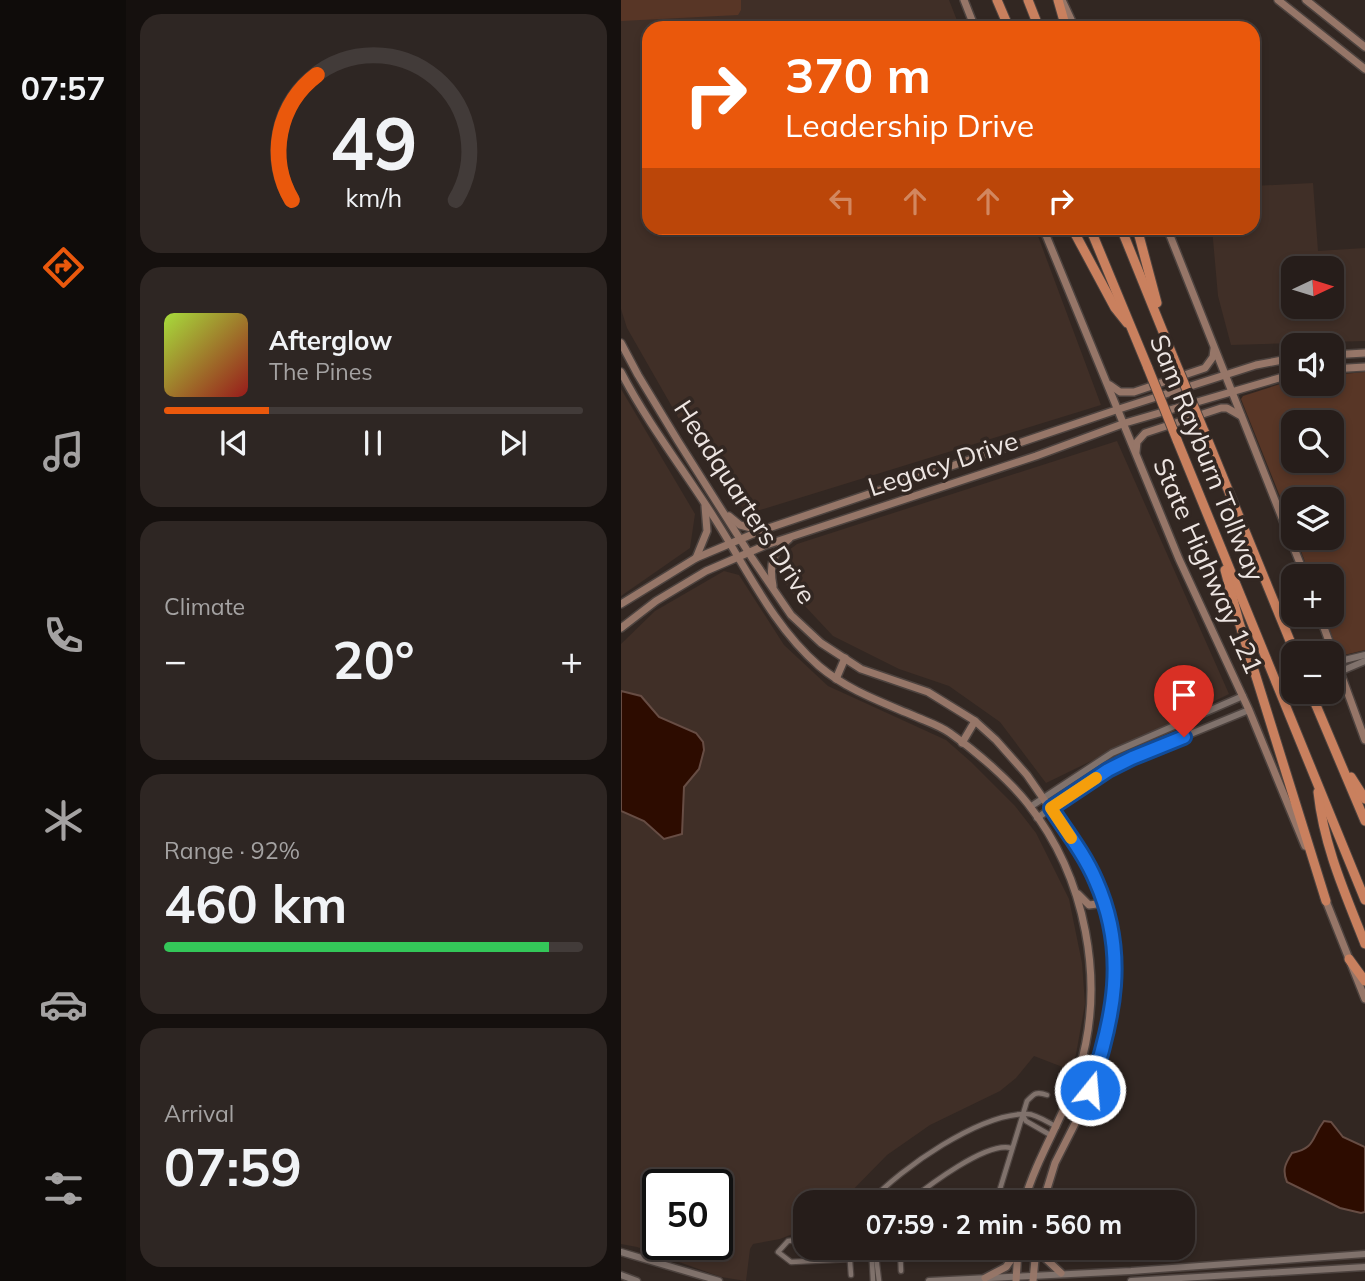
<!DOCTYPE html>
<meta charset="utf-8">
<style>
:root{--surface:#261d1a;--page:#2e2623;--text:#f1f3f6;--muted:#a4a2a2;--line:#423b39;--accent:#ea580c}
body{margin:0;font-family:Mulish,sans-serif;background:var(--page);color:var(--text);height:100vh;display:flex;flex-direction:column;font-size:26px;white-space:nowrap}
*{box-sizing:border-box;margin:0}
p{font-size:23px;color:var(--muted)}
.icon{flex:none;width:38px;height:38px;fill:none;stroke:currentColor;stroke-width:2;stroke-linecap:round;stroke-linejoin:round}
.map{position:relative;flex:1;overflow:hidden}
.side{display:flex;flex-direction:column;gap:14px;padding:14px;background:#15100e;width:495px}
.side>*{flex:none}
.guide{position:absolute;left:21px;top:21px;width:618px;height:214px;border-radius:21px;box-shadow:0 4px 10px #0003,0 0 0 2px var(--line);background:#ea580c;color:#fff;overflow:hidden}
.needle{width:46px;rotate:86deg}
.controls{position:absolute;left:660px;top:256px;display:grid;gap:14px}
.controls a{display:grid;place-items:center;width:63px;height:63px;border-radius:14px;background:var(--surface);box-shadow:0 4px 10px #0003,0 0 0 2px var(--line);font-size:35px}
.speed{position:absolute;left:21px;top:1169px;display:flex;gap:14px;font-size:35px;font-weight:700;text-align:center}
.speed>*{display:grid;place-content:center;width:91px;height:91px;border-radius:50%;background:var(--surface);box-shadow:0 4px 10px #0003,0 0 0 2px var(--line);line-height:1}
.speed .limit{border:4px solid #111;border-radius:10px;background:#fff;color:#111}
.pin{position:absolute;display:grid;place-items:center;width:60px;height:60px;color:#fff;margin:-72px -30px;border-radius:50% 50% 50% 0;rotate:-45deg;box-shadow:0 0 7px #0007}
.pin .icon{rotate:45deg}
.me{position:absolute;width:77px;margin:-38px;rotate:17deg;stroke-linejoin:round;filter:drop-shadow(0 0 5px #0008)}
.turn{display:flex;align-items:center;gap:24px;height:147px;padding:0 28px;font-size:32px}
.turn .icon{width:91px;height:91px;stroke-width:2.5}
.turn b{display:block;font-size:49px;line-height:60px}
.lanes{display:flex;align-items:center;height:66px;padding:0 28px;background:#0003;justify-content:center;gap:35px;direction:ltr}
.lanes .off{opacity:.35}
.big{font-size:52px;font-weight:700;line-height:1.1}
.side .tile{flex:1;display:flex;flex-direction:column;justify-content:center;gap:10px;min-width:0;padding:0 24px;border-radius:21px;background:var(--page)}
.side .dial{align-items:center;gap:0}
.dial svg{height:182px;overflow:visible;fill:none;stroke:var(--line);stroke-width:7;stroke-linecap:round;text-anchor:middle}
.dial text{fill:var(--text);stroke:none}
.song{display:flex;align-items:center;gap:21px}
.cover{width:84px;height:84px;border-radius:10px;background:linear-gradient(135deg,hsl(80 70% 55%),hsl(0 70% 35%))}
.played{height:7px;border-radius:4px;background:linear-gradient(90deg,var(--accent) 25%,var(--line) 25%)}
.keys{display:flex;justify-content:space-around;direction:ltr}
.heat{display:flex;justify-content:space-between;align-items:center;font-size:38px;direction:ltr}
.charge{height:10px;border-radius:5px;background:linear-gradient(90deg,#34c759 92%,var(--line) 0)}
.trip{position:absolute;left:172px;top:1190px;width:402px;height:70px;border-radius:21px;background:var(--surface);box-shadow:0 4px 10px #0003,0 0 0 2px var(--line);font-weight:700;line-height:70px;text-align:center}
main{display:flex;flex:1;min-height:0}
.tabs{display:flex;flex-direction:column;width:126px;justify-content:space-around;align-items:center;background:#0f0c0a;color:var(--muted)}
.tabs .icon{width:49px;height:49px}
.tabs .on{color:var(--accent)}
.tabs b{font-size:32px;color:var(--text)}
.map>svg:first-child{display:block}
</style>
<main>
<nav class="tabs">
<b>07:57</b>
<svg class="icon on" aria-label="directions" viewBox="0 0 24 24"><path d="M12 3l9 9-9 9-9-9zM9 14v-3h6M13 9l2 2-2 2"/></svg>
<svg class="icon" aria-label="music" viewBox="0 0 24 24"><path d="M9 18V5l10-2v13"/><circle cx="6" cy="18" r="3"/><circle cx="16" cy="16" r="3"/></svg>
<svg class="icon" aria-label="phone" viewBox="0 0 24 24"><path d="M5 4h4l2 5-3 2q2 4 5 5l2-3 5 2v4C11 20 4 13 5 4z"/></svg>
<svg class="icon" aria-label="climate" viewBox="0 0 24 24"><path d="M12 3v18M4 7l16 10M4 17L20 7"/></svg>
<svg class="icon" aria-label="car" viewBox="0 0 24 24"><path d="M5 17H2v-5l4-1 3-4h7l3 4 3 1v5h-3M9 17h6M6 11h13"/><circle cx="7" cy="17" r="2"/><circle cx="17" cy="17" r="2"/></svg>
<svg class="icon" aria-label="filters" viewBox="0 0 24 24"><path d="M4 7h16M4 17h16"/><circle cx="9" cy="7" r="2"/><circle cx="15" cy="17" r="2"/></svg>
</nav>
<section class="side">
<div class="tile dial"><svg viewBox="0 0 100 80">
<path d="M14 69A42 42 0 1 1 86 69"/>
<path d="M14 69A42 42 0 0 1 25 14" stroke="#ea580c"/>
<text x="50" y="56" font-size="32" font-weight="700">49</text>
<text x="50" y="72" font-size="11">km/h</text>
</svg></div>
<div class="tile">
<div class="song"><i class="cover"></i><div><b>Afterglow</b><p>The Pines</p></div></div>
<div class="played"></div>
<div class="keys"><svg class="icon" aria-label="previous" viewBox="0 0 24 24"><path d="M18 5L8 12l10 7zM5 5v14"/></svg><svg class="icon" aria-label="pause" viewBox="0 0 24 24"><path d="M8 5v14M16 5v14"/></svg><svg class="icon" aria-label="next" viewBox="0 0 24 24"><path d="M6 5l10 7-10 7zM19 5v14"/></svg></div>
</div>
<div class="tile"><p>Climate</p>
<div class="heat"><a>−</a><b class="big">20°</b><a>+</a></div>
</div>
<div class="tile"><p>Range · 92%</p><b class="big">460 km</b><div class="charge"></div></div>
<div class="tile"><p>Arrival</p><b class="big">07:59</b></div>
</section>
<div class="map">
<svg width="744" height="1281" viewBox="0 0 744 1281">
<rect width="100%" height="100%" fill="#322722"/>
<g fill="#402f27" fill-rule="evenodd">
<path d="M0 0H328L339 28H28V228H414L480 405 126 514 62 426 6 328 0 309Z"/>
<path d="M692 183 697 251 744 248V341L610 345 597 296 591 228H632V186ZM672 268H710V306H672Z"/>
<path d="M0 389 74 514 69 548 0 596Z"/>
<path d="M496 441 608 694 425 783 379 722 328 686 278 669 212 636 167 588 162 578V562L168 550 176 544Z"/>
<path d="M103 571 118 575 163 645 207 686 325 740 350 762 394 806 415 833 448 899 461 963 464 1004 452 1071 413 1056 395 1078 379 1091 309 1125 266 1155 220 1202H184V1229L159 1239 132 1244 129 1249 125 1281 100 1277 16 1247 0 1244V644L34 611ZM37 1185H96V1244H37Z"/>
</g>
<g fill="#583626" fill-rule="evenodd">
<path d="M0 0H120V10L117 15 0 21Z"/>
<path d="M744 372V650L719 656 717 652 703 614H710V576H689L675 537H710V499H672V529L620 399 622 396 672 380V383H710L711 375ZM672 422H710V460H672Z"/>
</g>
<g fill="#2d0c00" stroke="#674d44" stroke-width="2">
<path d="M0 691 20 696 38 717 75 733 82 742 83 750 78 769 63 787 61 834 43 839 23 821 0 811Z"/>
<path d="M703 1121 710 1122 722 1137 744 1147V1212L740 1213 719 1208 666 1182C661 1170 664 1164 671 1153 695 1148 690 1138 703 1121Z"/>
</g>
<g fill="none" stroke-linecap="round" stroke-linejoin="round">
<defs>
<g id="minor">
<path d="M402 1116 405 1121 431 1136"/>
<path d="M249 1202C280 1168 359 1113 406 1114 415 1114 428 1123 436 1127"/>
<path d="M287 1202C307 1186 366 1141 390 1148"/>
<path d="M375 1202 406 1101C413 1094 415 1091 426 1095"/>
<path d="M184 1239 167 1241 157 1252 170 1262 229 1259"/>
<path d="M228 1248 230 1275"/>
<path d="M254 1248 258 1281"/>
<path d="M279 1248 280 1271"/>
<path d="M279 1253H325L356 1248"/>
<path d="M252 1281 251 1262 253 1252"/>
</g>
<g id="tertiary">
<path d="M715 662 744 655"/>
<path d="M718 672 744 661"/>
<path d="M409 807 491 753 622 696"/>
<path d="M416 818 473 779 511 758 628 710"/>
<path d="M0 1252 98 1281"/>
<path d="M0 1275 16 1281"/>
<path d="M308 1281 510 1271 744 1254"/>
<path d="M510 1281 744 1267"/>
</g>
<g id="secondary">
<path d="M343 0 354 28"/>
<path d="M441 0 454 28"/>
<path d="M657 0 744 69"/>
<path d="M685 0 744 47"/>
<path d="M422 228 558 559 628 710 684 846"/>
<path d="M546 228 684 576"/>
<path d="M0 343 17 375 57 441 131 558 170 615 200 643 240 669 307 692 354 721 375 740 406 775 451 840 475 880 488 919 494 951 495 975 489 1019 466 1100 434 1163 422 1202"/>
<path d="M710 355 744 353"/>
<path d="M710 369 744 367"/>
<path d="M0 372C27 424 63 470 94 519 126 569 152 626 198 666 225 689 258 701 291 715 304 721 318 725 329 733 356 752 387 779 407 804 465 877 485 982 458 1070 444 1116 416 1156 403 1202"/>
<path d="M489 385 499 392H513L584 368 592 357 593 349"/>
<path d="M515 452 516 442 524 433 600 408H606L620 416"/>
<path d="M108 516 119 525 138 530"/>
<path d="M75 558 86 531 84 506"/>
<path d="M152 586C148 565 151 552 168 539"/>
<path d="M0 604 75 558 139 531 498 409 635 365 672 358"/>
<path d="M698 614 744 740"/>
<path d="M0 628 35 601 85 571 145 545 415 456 504 423 672 374"/>
<path d="M215 679 224 658"/>
<path d="M341 743 354 721"/>
<path d="M457 894 468 905 484 903"/>
<path d="M703 896 744 999"/>
<path d="M420 1248 425 1259 440 1273"/>
<path d="M364 1278 385 1267 397 1250"/>
<path d="M395 1281 397 1250"/>
<path d="M412 1281 415 1248"/>
</g>
<g id="motorway">
<path d="M376 0 388 28"/>
<path d="M407 0 418 28"/>
<path d="M437 0 445 28"/>
<path d="M451 228 494 308 506 323"/>
<path d="M469 228 527 368"/>
<path d="M500 228 553 359"/>
<path d="M516 228 536 303"/>
<path d="M583 431 674 653"/>
<path d="M556 440 744 900"/>
<path d="M604 570 618 622 705 901"/>
<path d="M689 691 744 821"/>
<path d="M730 777 744 799"/>
<path d="M697 792C703 847 724 893 744 944"/>
<path d="M728 959 744 981"/>
</g>
</defs>
<use href="#minor" stroke="#4d433f" stroke-width="7"/>
<use href="#tertiary" stroke="#4d433f" stroke-width="9"/>
<use href="#secondary" stroke="#4d433f" stroke-width="10"/>
<use href="#motorway" stroke="#4d433f" stroke-width="11"/>
<use href="#minor" stroke="#80726c" stroke-width="4.5"/>
<use href="#tertiary" stroke="#80726c" stroke-width="6"/>
<use href="#secondary" stroke="#967668" stroke-width="7"/>
<use href="#motorway" stroke="#c9805e" stroke-width="9"/>
<defs>
<g id="motorway-bridge">
<path d="M553 359 583 431"/>
<path d="M527 368 556 440"/>
</g>
</defs>
<use href="#motorway-bridge" stroke="#4d433f" stroke-width="11" stroke-linecap="butt"/>
<use href="#motorway-bridge" stroke="#c9805e" stroke-width="9"/>
</g>
<g fill="none" stroke-linecap="round" stroke-linejoin="round">
<defs>
<path id="route" d="M469 1090C493 1018 507 953 475 881 464 855 446 832 430 808L487 770 511 758 563 737"/>
</defs>
<use href="#route" stroke="#114b97" stroke-width="18"/>
<use href="#route" stroke="#1a73e8" stroke-width="12"/>
<path stroke="#f59e0b" stroke-width="12" d="M450 838 430 808 475 778"/>
</g>
<g text-anchor="middle" stroke-width="7" stroke-linejoin="round" paint-order="stroke">
<g font-size="26" fill="#ede5e2" stroke="#322722">
<text transform="translate(586 458) rotate(68)" y="9">Sam Rayburn Tollway</text>
<text transform="translate(322 464) rotate(-18)" y="9">Legacy Drive</text>
<text transform="translate(124 502) rotate(57)" y="9">Headquarters Drive</text>
<text transform="translate(587 566) rotate(66)" y="9">State Highway 121</text>
</g>
</g>
</svg>
<div class="controls">
<a><svg class="needle" viewBox="-14 -14 28 28"><path d="M0-13l5 13h-10z" fill="#e53935"/><path d="M0 13l5-13h-10z" fill="#a4a2a2"/></svg></a>
<a><svg class="icon" aria-label="sound" viewBox="0 0 24 24"><path d="M4 9h4l5-4v14l-5-4H4zM17 9q2 3 0 6"/></svg></a>
<a><svg class="icon" aria-label="search" viewBox="0 0 24 24"><circle cx="10" cy="10" r="6"/><path d="M15 15l6 6"/></svg></a>
<a><svg class="icon" aria-label="layers" viewBox="0 0 24 24"><path d="M12 4l9 5-9 5-9-5zM3 14l9 5 9-5"/></svg></a>
<a>+</a>
<a>−</a>
</div>
<div class="speed"><div class="limit">50</div></div>
<div class="pin" style="left:563px;top:737px;background:#d93025"><svg class="icon" aria-label="arrive" viewBox="0 0 24 24"><path d="M6 21V4h12l-3 4 3 4H6"/></svg></div>
<svg class="me" style="left:469px;top:1090px" viewBox="-20 -20 40 40"><circle r="17" fill="#1a73e8" stroke="#fff" stroke-width="3"/><path d="M0-11L8 9 0 5-8 9z" fill="#fff"/></svg>
<div class="trip">07:59 · 2 min · 560 m</div>
<div class="guide">
<div class="turn"><svg class="icon" aria-label="right" viewBox="0 0 24 24"><path d="M7 20v-9h11M14 6l5 5-5 5"/></svg><div><b>370 m</b>Leadership Drive</div></div>
<div class="lanes"><svg class="icon off" aria-label="left" viewBox="0 0 24 24"><path d="M17 20v-9H6M10 6l-5 5 5 5"/></svg><svg class="icon off" aria-label="ahead" viewBox="0 0 24 24"><path d="M12 20V5M6 11l6-6 6 6"/></svg><svg class="icon off" aria-label="ahead" viewBox="0 0 24 24"><path d="M12 20V5M6 11l6-6 6 6"/></svg><svg class="icon" aria-label="right" viewBox="0 0 24 24"><path d="M7 20v-9h11M14 6l5 5-5 5"/></svg></div>
</div>
</div>
</main>
